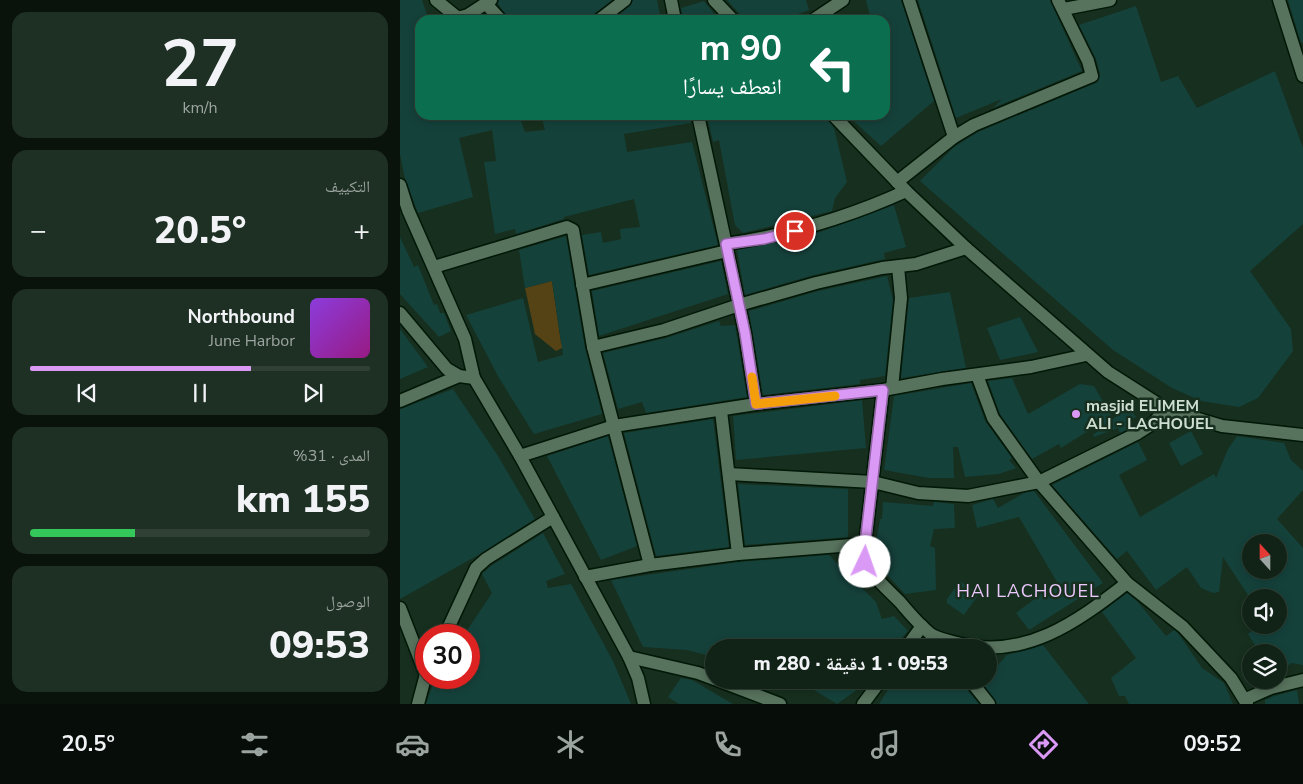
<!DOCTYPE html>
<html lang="ar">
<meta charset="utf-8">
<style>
:root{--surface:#112316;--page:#1e2f23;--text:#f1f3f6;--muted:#9ca4a1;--line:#304035;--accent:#db99f6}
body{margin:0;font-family:"Nunito Sans","Noto Naskh Arabic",sans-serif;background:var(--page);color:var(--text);direction:rtl;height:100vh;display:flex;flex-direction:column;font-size:19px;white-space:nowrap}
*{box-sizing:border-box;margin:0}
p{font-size:16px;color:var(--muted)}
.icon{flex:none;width:28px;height:28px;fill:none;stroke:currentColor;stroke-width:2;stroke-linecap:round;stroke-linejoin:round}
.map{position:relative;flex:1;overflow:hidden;direction:ltr}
.drawer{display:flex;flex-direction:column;gap:12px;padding:12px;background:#09130c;width:400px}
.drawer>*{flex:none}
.banner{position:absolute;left:15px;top:15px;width:475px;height:105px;border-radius:15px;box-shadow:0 2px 8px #0003,0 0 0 1px var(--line);direction:rtl;background:#0b6e4f;color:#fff;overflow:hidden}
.needle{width:32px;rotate:339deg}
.tools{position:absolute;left:842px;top:534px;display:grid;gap:10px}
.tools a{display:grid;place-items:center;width:45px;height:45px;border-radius:50%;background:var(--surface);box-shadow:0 2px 8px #0003,0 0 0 1px var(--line);font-size:25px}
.speed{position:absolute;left:15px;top:624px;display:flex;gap:10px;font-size:25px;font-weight:700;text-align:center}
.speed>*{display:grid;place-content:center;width:65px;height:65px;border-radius:50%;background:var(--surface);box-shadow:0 2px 8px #0003,0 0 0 1px var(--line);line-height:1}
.speed .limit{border:8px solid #d22;background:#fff;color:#111}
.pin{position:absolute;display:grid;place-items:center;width:42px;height:42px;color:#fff;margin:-21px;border:2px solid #fff;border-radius:50%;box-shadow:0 1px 5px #0007}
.me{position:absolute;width:55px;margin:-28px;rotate:3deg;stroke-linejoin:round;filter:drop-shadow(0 0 4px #0008)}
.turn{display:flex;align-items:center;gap:18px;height:105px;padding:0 25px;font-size:22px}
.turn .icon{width:65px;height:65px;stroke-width:2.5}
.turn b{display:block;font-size:35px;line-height:42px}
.big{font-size:38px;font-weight:800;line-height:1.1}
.drawer .widget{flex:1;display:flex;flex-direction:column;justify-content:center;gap:8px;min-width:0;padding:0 18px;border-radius:15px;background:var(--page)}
.drawer .dial{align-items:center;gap:0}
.dial b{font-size:65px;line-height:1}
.song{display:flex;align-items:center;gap:15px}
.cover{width:60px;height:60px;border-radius:8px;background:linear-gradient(135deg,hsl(270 70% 55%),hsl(310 70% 35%))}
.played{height:5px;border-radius:2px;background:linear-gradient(90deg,var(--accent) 65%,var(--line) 65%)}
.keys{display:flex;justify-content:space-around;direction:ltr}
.heat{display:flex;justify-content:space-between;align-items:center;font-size:28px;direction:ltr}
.charge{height:8px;border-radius:4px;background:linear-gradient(90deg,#34c759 31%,var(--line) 0)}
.trip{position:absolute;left:305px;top:639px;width:292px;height:50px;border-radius:25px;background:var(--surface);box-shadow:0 2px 8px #0003,0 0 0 1px var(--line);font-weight:800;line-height:50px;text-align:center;direction:rtl}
.tabs{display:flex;height:80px;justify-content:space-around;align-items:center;background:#070e09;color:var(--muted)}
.tabs .icon{width:35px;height:35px}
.tabs .current{color:var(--accent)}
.tabs b{font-size:22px;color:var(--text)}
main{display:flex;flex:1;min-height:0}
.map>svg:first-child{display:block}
</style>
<main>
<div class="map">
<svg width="903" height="704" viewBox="0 0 903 704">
<rect width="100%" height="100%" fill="#172f1e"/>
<path fill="#564315" d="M152 281 161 343 164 347 156 351 135 334 125 288Z"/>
<g fill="#15413b" fill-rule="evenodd">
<path d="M0 0H22L29 20H20V115H119L125 132 145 130 141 115H290L291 123 224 134 227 152 292 142 318 245 189 275 182 235 201 232 203 243 221 239 220 229 240 227 234 199 164 217V219L116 234 115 229 95 234 84 162 96 161 92 130 59 138 73 197 18 213 5 179 0 154Z"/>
<path d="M99 0H212L194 14 191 20H109L98 4Z"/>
<path d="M233 0H257L261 20H212L230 6Z"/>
<path d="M327 0H406L409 10 382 20H345Z"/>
<path d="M466 0H501L534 101 481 146 447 115H485V20H471Z"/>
<path d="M518 0H650L682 71 593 108 602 99 556 118Z"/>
<path d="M888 0H903V42L901 43Z"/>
<path d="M304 1 319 20H283L281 8Z"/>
<path d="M736 6 761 82 778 76 797 108 875 71 903 148V224L850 271 891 329 893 351 858 398 839 407 801 401 772 388 713 350 520 181 554 147 578 132 698 82 700 74 696 59 679 25Z"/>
<path d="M307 115H425L434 128 447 182 435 198 432 211 343 233 335 225 319 140 313 142Z"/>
<path d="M494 205 506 247 484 253 485 259 414 275 345 295 337 250 420 232Z"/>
<path d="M166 236 185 348 202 414 134 434 99 378 66 315 123 298 138 362 163 355 152 281 125 288 119 250Z"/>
<path d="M0 237 14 267 18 265 34 305 37 304 40 313H44L51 331 39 337 0 294Z"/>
<path d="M321 261 328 294 199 336 192 291Z"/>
<path d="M487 276 493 300 485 376 460 380V384L363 395 349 311 418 291Z"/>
<path d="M550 292 566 368 501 378 509 298Z"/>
<path d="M620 317 638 352 600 360 587 328Z"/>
<path d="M319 321 321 326 335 325 347 397 246 413 242 402 218 409 203 353 266 338Z"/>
<path d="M0 329 28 367 0 379Z"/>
<path d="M612 378 628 414 680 384 694 386 713 419 729 406 736 417 727 422 730 428 720 433 718 428 694 437 693 435 699 430 696 426 661 448 659 444 632 459 600 414 588 381Z"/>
<path d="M571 383 585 421 612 458 609 460 616 468 599 474 565 477 558 447H553L554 478H529L484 470 494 396Z"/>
<path d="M53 389 98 456 135 519 80 554 0 599V409Z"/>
<path d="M462 400 466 448 336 460 333 416Z"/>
<path d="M313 419 329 547 256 556 224 433Z"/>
<path d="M791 431 803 454 781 466 769 443Z"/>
<path d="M208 436 237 546 201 560 147 456Z"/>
<path d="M837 436 884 443 891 460 903 471V490L877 519 903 548V665L892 663 879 671V652H859L848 634 859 625H879V598H850L823 557 819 592 813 593 801 588 787 567 756 590 727 551 717 559 652 485 738 442 747 460 719 475 740 517 814 474 816 478 828 449ZM851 542H879V570H851Z"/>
<path d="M338 484 448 489V537L345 545Z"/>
<path d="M634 491 703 583 629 630 616 613 657 582 619 517 577 528 572 505 593 499 598 508 624 493Z"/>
<path d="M483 502 533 506 534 502 554 504 555 528 534 529 530 546 535 548 536 590 505 594 473 560 480 519H482Z"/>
<path d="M143 533 165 574 146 581 148 588 171 584 213 661 231 704H26L35 678H69V635H64L92 593 82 574 91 566Z"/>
<path d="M429 555 476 602 482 619 494 616 508 631 493 648H314V657L287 650 243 647 211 580 339 562Z"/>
<path d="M560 581 579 594 564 615 547 603V599Z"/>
<path d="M727 593 736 600 766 636 774 630 778 633 802 668 824 683 833 704H729L725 696H719L711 678 736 658 702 612Z"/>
<path d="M643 645 689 704H597L582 682 589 680V674L607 655Z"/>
<path d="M281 678 292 680 333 704H279L268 697Z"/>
<path d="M421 680H471L437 704 414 690Z"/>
<path d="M494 680H559L579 704H479Z"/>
<path d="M897 690 899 704H865V700L874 696Z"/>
</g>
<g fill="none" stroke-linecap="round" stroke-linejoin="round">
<defs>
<g id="minor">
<path d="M36 0 58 18 68 15 91 0"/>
<path d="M271 0 275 20"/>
<path d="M314 0 333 20"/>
<path d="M509 0 554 137"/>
<path d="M879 0 903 76"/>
<path d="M86 4 101 20"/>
<path d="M664 9 710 0"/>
<path d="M199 20 225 0"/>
<path d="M413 20 443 0"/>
<path d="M298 115 345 333 356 404"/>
<path d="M433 115 506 191 566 248 708 372 766 409 788 416 822 426 903 435"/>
<path d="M497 182 554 137 574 125 692 76 688 61 658 0"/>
<path d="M0 185 8 210 65 339 74 378 120 456 229 657 238 678 244 704"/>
<path d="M326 244C388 235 449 217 506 191"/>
<path d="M34 267 167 227 173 230 193 347 250 565"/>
<path d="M182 285 327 251"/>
<path d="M0 313 47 369 59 376 74 378"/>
<path d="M193 347 264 330 339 305 416 283 482 268 516 264 566 248"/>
<path d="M577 375 593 418 639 482 727 583 783 627 831 678 847 704"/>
<path d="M492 388 501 298 498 267"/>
<path d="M483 390 464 553 465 562C473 577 488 590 500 602 510 614 520 626 532 635 539 639 550 641 557 643 624 661 677 622 727 583"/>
<path d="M0 401 59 376"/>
<path d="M321 411 338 554"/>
<path d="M120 456 214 426 356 404 483 390 542 379 631 367 686 355"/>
<path d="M329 474 473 482 518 493 568 496 639 482 738 433 752 424 766 409"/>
<path d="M185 577 250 565 338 554 465 544"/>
<path d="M0 608 26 675"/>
<path d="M45 635 76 568 86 559 153 517"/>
<path d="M506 648 522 626"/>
<path d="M229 657 298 673 314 679"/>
<path d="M317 680 380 704"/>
<path d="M570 680 589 704"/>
<path d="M846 699 871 688 903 680"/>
<path d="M18 704 26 674"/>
<path d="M463 704 481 680"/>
</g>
</defs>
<use href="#minor" stroke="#011707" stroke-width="15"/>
<use href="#minor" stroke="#57725d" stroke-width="12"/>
</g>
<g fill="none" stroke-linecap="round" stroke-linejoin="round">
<defs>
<path id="route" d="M395 231 364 239 326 244 345 333 356 404 483 390 464 553 465 562"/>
</defs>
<use href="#route" stroke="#8e63a0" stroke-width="12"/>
<use href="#route" stroke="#db99f6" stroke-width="9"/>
<path stroke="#f59e0b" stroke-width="9" d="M352 377 356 404 435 396"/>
</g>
<circle fill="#db99f6" stroke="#172f1e" stroke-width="2" cx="676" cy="414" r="5"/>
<g text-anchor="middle" stroke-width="5" stroke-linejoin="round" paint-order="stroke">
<g font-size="16" font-weight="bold" fill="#cfded2" stroke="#172f1e" text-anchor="start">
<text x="686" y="411">masjid ELIMEM<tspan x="686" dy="18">ALI - LACHOUEL</tspan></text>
</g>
<g font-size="18" letter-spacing="1" fill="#edc9fd" stroke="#172f1e">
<text x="628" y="597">HAI LACHOUEL</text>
</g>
</g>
</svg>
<div class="tools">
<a><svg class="needle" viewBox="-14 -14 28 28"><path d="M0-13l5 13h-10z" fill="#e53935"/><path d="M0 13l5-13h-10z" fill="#9ca4a1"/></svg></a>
<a><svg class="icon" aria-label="sound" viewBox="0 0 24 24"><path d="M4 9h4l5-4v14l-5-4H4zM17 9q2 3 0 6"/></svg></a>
<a><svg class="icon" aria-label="layers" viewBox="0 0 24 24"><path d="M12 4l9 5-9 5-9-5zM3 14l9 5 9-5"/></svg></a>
</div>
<div class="speed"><div class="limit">30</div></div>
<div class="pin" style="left:395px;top:231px;background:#d93025"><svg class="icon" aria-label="arrive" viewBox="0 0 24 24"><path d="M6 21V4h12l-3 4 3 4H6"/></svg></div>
<svg class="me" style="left:465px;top:562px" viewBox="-20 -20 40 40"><circle r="19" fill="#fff"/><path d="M0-13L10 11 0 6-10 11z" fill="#db99f6"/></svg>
<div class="trip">09:53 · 1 دقيقة · 280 m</div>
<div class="banner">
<div class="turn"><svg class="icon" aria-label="left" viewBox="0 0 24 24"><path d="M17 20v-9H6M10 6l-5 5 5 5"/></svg><div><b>90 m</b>انعطف يسارًا</div></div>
</div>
</div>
<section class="drawer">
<div class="widget dial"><b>27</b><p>km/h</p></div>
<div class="widget"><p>التكييف</p>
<div class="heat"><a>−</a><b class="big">20.5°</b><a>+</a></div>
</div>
<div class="widget">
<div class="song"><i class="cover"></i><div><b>Northbound</b><p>June Harbor</p></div></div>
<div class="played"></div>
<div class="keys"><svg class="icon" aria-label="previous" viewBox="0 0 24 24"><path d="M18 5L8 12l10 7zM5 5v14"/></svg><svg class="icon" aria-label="pause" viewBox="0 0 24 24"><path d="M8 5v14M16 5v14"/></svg><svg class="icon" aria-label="next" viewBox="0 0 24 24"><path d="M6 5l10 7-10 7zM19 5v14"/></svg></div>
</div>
<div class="widget"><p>المدى · 31%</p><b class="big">155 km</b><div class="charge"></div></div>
<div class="widget"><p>الوصول</p><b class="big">09:53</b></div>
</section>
</main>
<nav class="tabs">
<b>09:52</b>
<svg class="icon current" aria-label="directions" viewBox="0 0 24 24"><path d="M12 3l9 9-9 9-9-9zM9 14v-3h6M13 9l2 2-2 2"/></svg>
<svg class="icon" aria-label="music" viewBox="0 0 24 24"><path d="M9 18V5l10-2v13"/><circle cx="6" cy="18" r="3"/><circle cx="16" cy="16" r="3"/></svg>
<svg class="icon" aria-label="phone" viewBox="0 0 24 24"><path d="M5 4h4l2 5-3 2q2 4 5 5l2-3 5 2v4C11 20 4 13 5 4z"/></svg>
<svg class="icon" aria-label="climate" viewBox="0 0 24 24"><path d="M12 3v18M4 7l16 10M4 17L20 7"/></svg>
<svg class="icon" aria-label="car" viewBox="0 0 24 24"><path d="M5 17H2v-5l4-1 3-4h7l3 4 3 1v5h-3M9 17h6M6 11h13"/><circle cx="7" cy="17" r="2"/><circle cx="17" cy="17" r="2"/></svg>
<svg class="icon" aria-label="filters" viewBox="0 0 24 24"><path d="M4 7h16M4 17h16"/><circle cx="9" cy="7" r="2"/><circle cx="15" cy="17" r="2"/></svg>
<b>20.5°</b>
</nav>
